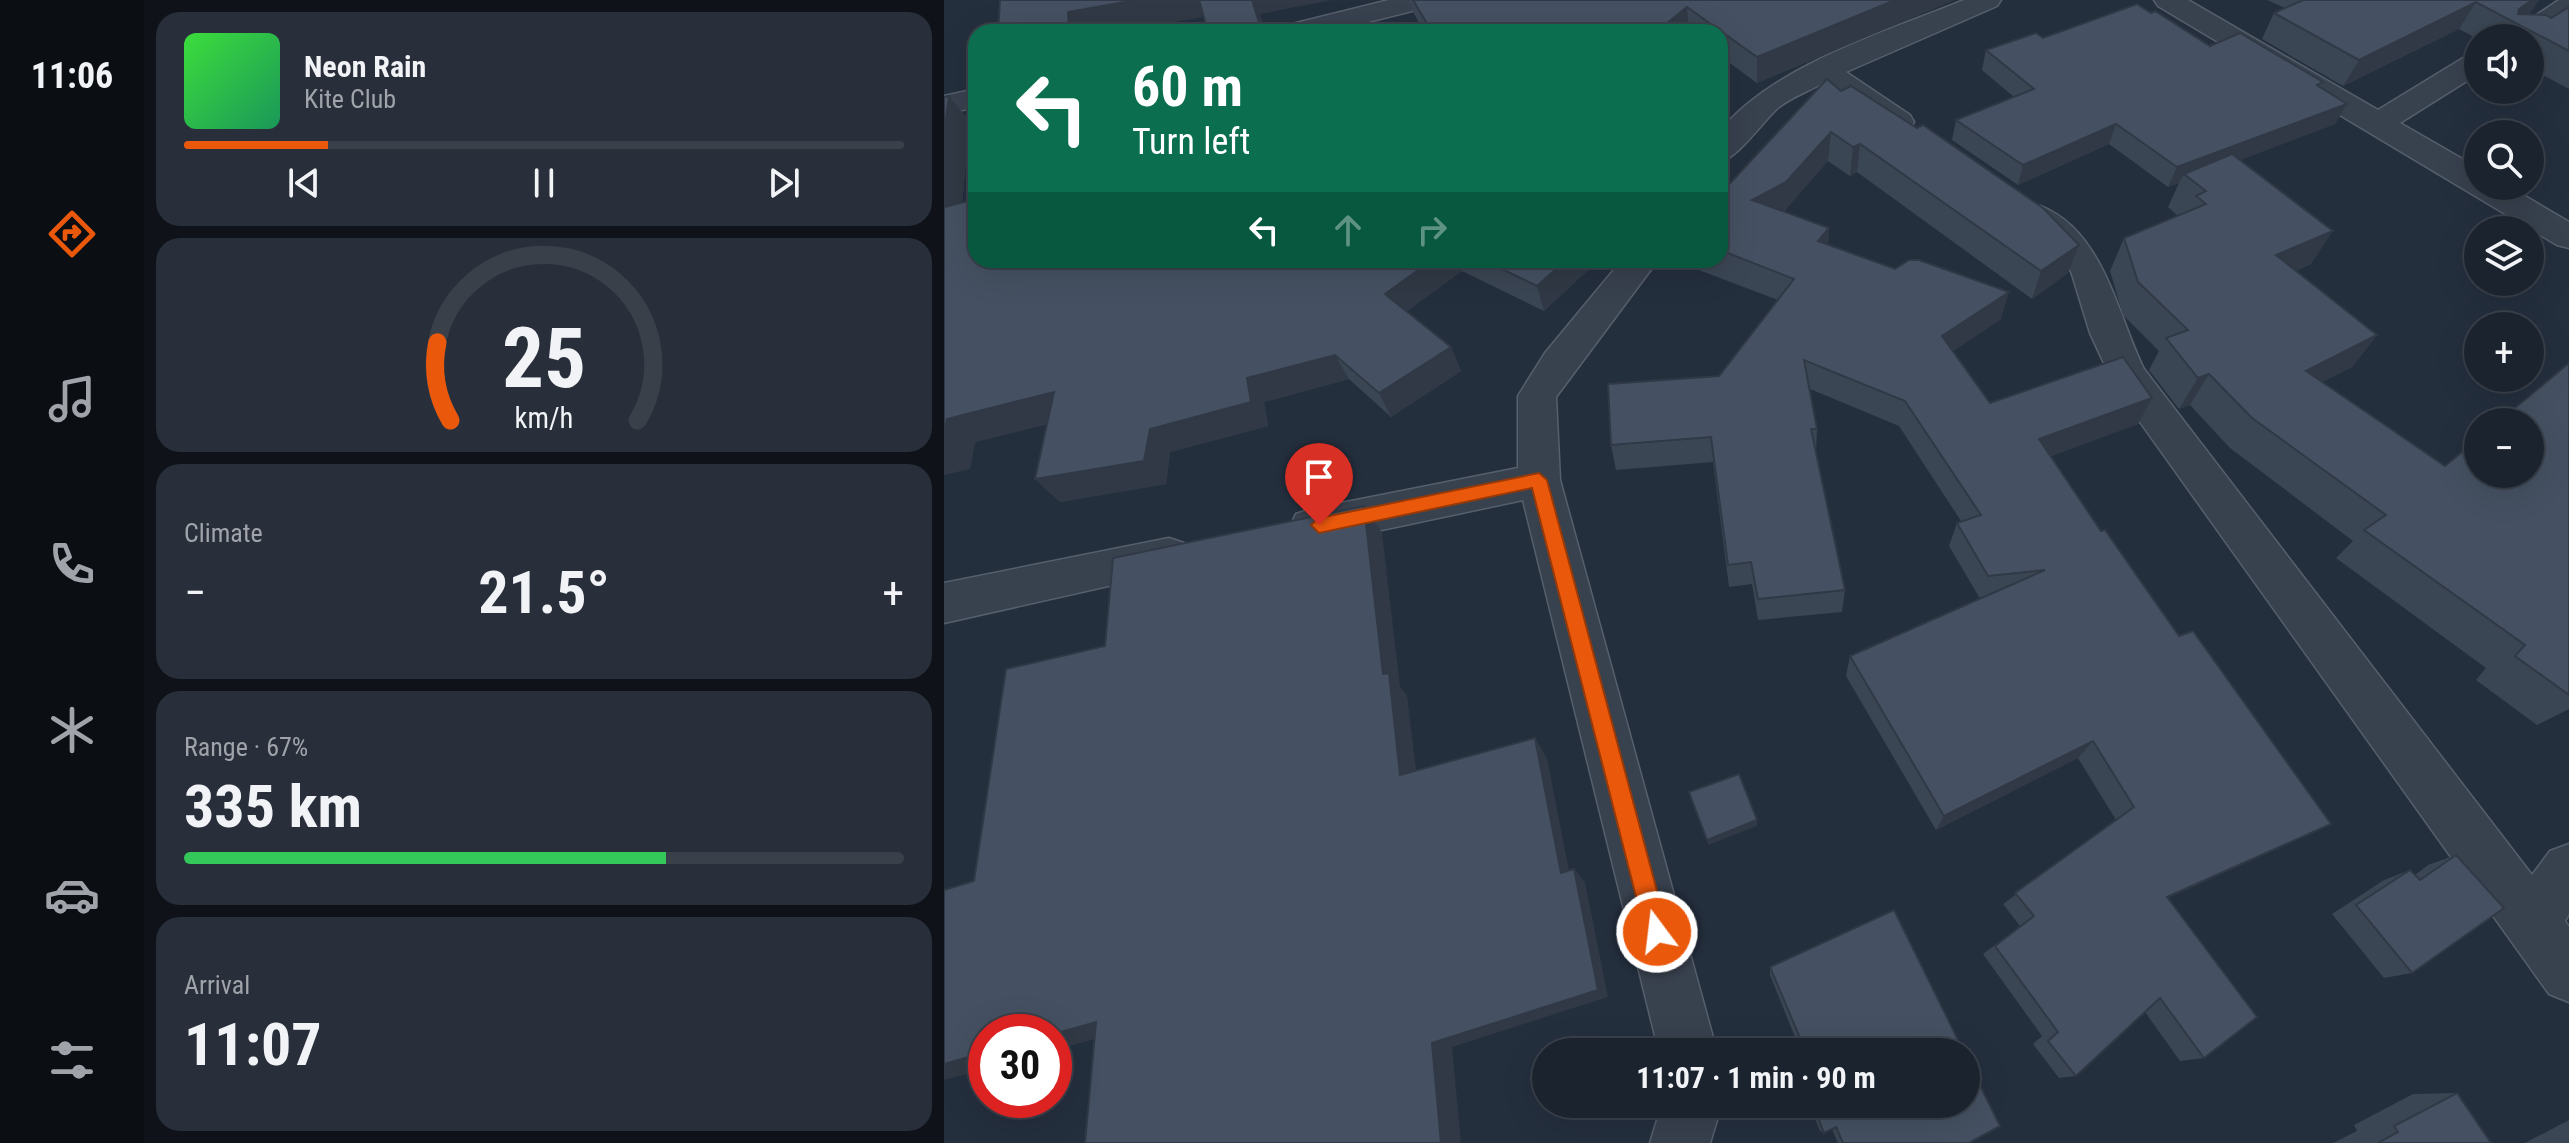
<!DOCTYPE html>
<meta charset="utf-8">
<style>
:root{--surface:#1b232e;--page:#282f3a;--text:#f1f3f6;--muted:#a0a4aa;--line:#39404a;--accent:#ea580c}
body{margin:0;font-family:"Roboto Condensed",sans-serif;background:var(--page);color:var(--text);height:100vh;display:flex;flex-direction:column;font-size:30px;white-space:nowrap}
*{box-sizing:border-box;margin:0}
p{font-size:26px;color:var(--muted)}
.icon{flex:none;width:44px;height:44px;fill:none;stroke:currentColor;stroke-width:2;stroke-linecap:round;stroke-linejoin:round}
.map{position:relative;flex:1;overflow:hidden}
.sheet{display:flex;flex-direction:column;gap:12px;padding:12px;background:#0f1319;width:800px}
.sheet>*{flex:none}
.guide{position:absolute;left:24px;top:24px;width:760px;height:244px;border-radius:24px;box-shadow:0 8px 32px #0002,0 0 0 2px var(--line);background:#0b6e4f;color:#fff;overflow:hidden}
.buttons{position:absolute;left:1520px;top:24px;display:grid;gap:16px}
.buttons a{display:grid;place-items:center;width:80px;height:80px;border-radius:50%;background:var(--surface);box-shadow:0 8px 32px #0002,0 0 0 2px var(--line);font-size:40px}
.speed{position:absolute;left:24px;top:1014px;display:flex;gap:16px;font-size:40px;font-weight:700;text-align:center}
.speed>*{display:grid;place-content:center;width:104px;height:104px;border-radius:50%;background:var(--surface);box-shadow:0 8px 32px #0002,0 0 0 2px var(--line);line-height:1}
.speed .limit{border:12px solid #d22;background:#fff;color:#111}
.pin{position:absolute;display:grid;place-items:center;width:68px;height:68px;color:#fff;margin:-82px -34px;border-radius:50% 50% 50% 0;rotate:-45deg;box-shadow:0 0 8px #0007}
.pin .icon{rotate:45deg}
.me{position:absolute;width:88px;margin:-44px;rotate:345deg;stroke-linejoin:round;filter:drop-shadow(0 0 6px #0008)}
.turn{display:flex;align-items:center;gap:28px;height:168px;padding:0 32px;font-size:36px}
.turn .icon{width:104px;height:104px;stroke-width:2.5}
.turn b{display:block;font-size:56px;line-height:68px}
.lanes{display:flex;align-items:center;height:76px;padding:0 32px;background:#0003;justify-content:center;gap:40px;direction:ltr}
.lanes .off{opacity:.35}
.big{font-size:60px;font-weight:700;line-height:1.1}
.sheet .widget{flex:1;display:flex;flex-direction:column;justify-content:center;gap:12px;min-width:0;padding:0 28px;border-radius:24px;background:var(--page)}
.sheet .dial{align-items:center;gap:0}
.dial svg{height:208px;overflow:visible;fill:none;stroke:var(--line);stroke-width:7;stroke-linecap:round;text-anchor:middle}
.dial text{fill:var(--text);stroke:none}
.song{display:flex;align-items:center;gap:24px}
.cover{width:96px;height:96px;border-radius:12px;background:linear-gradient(135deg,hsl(120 70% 55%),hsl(150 70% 35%))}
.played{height:8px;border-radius:4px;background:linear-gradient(90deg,var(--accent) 20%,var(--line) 20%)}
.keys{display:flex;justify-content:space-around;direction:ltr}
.heat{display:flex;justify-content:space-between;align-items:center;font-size:44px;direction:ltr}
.charge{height:12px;border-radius:6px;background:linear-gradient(90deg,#34c759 67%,var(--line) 0)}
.trip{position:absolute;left:588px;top:1038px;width:448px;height:80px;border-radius:40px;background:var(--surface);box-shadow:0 8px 32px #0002,0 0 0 2px var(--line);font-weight:700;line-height:80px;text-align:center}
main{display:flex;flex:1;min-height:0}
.tabs{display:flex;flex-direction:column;width:144px;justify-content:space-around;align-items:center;background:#0b0e12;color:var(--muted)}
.tabs .icon{width:56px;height:56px}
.tabs .current{color:var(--accent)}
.tabs b{font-size:36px;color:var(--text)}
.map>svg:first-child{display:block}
</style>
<main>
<nav class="tabs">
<b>11:06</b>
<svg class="icon current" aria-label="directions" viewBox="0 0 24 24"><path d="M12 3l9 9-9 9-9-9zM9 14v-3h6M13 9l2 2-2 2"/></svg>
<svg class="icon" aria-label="music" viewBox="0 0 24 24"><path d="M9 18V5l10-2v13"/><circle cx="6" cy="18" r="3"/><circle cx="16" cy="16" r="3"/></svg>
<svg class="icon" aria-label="phone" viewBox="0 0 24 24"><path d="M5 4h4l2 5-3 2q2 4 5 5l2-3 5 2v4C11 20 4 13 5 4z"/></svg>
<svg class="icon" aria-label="climate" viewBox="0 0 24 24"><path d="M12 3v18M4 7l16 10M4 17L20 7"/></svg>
<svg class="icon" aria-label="car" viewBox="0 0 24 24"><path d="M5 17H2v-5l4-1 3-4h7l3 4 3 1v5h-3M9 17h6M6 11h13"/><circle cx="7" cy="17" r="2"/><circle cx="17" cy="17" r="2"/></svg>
<svg class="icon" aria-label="filters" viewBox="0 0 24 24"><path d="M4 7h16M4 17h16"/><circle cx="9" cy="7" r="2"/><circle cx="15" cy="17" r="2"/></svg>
</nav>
<section class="sheet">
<div class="widget">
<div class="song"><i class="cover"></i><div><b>Neon Rain</b><p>Kite Club</p></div></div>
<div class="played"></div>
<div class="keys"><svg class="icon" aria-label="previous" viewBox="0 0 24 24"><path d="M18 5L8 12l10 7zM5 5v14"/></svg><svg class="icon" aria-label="pause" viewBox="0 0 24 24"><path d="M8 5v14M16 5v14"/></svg><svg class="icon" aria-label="next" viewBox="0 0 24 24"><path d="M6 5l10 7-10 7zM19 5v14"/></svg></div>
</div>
<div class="widget dial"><svg viewBox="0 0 100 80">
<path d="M14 69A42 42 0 1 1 86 69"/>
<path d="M14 69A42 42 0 0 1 9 39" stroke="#ea580c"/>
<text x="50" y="56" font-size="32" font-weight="700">25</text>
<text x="50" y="72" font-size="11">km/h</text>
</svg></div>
<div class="widget"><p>Climate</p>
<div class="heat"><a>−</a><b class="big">21.5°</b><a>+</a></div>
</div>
<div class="widget"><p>Range · 67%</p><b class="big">335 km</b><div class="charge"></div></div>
<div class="widget"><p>Arrival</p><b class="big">11:07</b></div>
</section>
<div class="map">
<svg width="1625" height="1143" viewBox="0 0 1625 1143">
<rect width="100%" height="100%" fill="#242f3e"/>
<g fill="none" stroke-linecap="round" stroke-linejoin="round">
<defs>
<g id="minor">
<path d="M445 0H492L488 6 384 32H336L340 26Z"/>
<path d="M1020 0H1057L1053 6 902 72 966 115 970 122 966 129H944L879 83C865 91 848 97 835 107 818 122 795 157 776 162V131C830 65 942 32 1020 0Z"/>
<path d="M1210 0H1244L1434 110 1524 55 1534 52V74L1456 123 1534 168V186H1564L1625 222V248L1613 245 1214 6Z"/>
<path d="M1615 0H1625V18L1586 42V38H1558Z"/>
<path d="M32 89V107L0 114V96Z"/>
<path d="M1087 203C1158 222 1172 312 1200 369L1588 875 1606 851 1625 844V914L1621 921 1625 927V1002L1605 994 1171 387 1146 333 1127 271 1070 214 1075 206Z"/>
<path d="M678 260H714L612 397 616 480 773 1052H715L579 500 367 545 352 540 346 527 352 514 367 509 574 468V396L601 353Z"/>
<path d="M225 538 240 543 247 556 240 569 0 623V583Z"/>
<path d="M718 1104H778L766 1143H706Z"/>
</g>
</defs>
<use href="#minor" stroke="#565f6c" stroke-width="3"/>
<use href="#minor" fill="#38414e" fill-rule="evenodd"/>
</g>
<g fill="#3b4654">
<path d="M465 0H1010L813 83 776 56V32H478L480 31 470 14Z"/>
<path d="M1323 0H1595L1585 14 1607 18 1625 7V89L1586 68V38H1534V39L1515 29 1399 86 1318 39 1330 13 1341 8Z"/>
<path d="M1207 13 1266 46 1379 82 1377 87 1403 104 1391 124 1296 160 1367 264 1352 271 1433 335 1408 367 1378 382 1501 466 1625 363V709L1593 725 1532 680 1542 668 1392 558 1409 541 1286 448 1246 405 1235 409 1205 370 1215 351 1179 315 1166 271 1180 238 1234 216 1224 207 1235 183 1224 187 1165 144 1074 185 1008 140 1012 120 1070 97 1038 70 1042 50Z"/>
<path d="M897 91 1124 273 1088 299 913 172 906 176 884 161 839 212 885 228 884 244 1057 319 1009 351 1046 403 1208 398 1194 424 1107 456 1157 531 1235 636 1387 824 1223 898 1260 1058 1236 1061 1201 1012 1132 1076 1115 1078 1089 1044 1098 1036 1039 954 1076 926 1059 904 1172 820 1134 758 992 830 902 676 906 656 1040 597H1035L1005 546 1013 523 1017 521 955 426 866 389 873 429 872 450 901 590 898 612 814 620 808 584 785 587 769 462 672 470 667 445 775 376 834 300 739 264V260H776V194Z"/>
<path d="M5 96 26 122 18 203 32 260H655L600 311 518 271 463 311 507 347 517 371 447 417 405 379 320 402 324 426 226 452 222 484 116 502 91 479 103 424 31 442 26 469Z"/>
<path d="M1512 855 1468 973 1440 978 1388 914 1440 880 1466 870 1471 875 1484 865Z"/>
<path d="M826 967 1020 1052H857L826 975Z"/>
<path d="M1513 1093 1547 1143H1389L1413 1131 1410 1125 1469 1094Z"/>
<path d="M865 1104H1022L1025 1143H894L888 1129 880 1133 876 1131Z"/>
<path d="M1625 1120V1143H1581Z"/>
</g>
<g fill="#303945">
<path d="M192 0H258L266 16 173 32H125L124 12Z"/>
<path d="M308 0H388L316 14 322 32H318Z"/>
<path d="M951 0H1010L813 83V57Z"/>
<path d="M1588 0H1595L1581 19 1573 24 1575 9Z"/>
<path d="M1532 2 1515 29 1399 86 1415 60Z"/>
<path d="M743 7 745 32H712Z"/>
<path d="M5 96 26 122 15 235 0 218V135Z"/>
<path d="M1403 104 1391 124 1246 179 1240 174 1235 183 1224 187 1233 167Z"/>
<path d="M1172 124 1165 144 1074 185 1079 165Z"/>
<path d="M887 132 884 161 841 211 808 229V200Z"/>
<path d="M916 144 913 172 906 176 909 147Z"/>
<path d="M885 228 883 256 874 241Z"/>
<path d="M1389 231 1367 264 1312 289 1332 255Z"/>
<path d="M1135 245 1124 273 1088 299 1097 271Z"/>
<path d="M488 260H514L518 271 452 319 441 294Z"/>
<path d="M622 260H655L600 311 593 286Z"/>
<path d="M1065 292 1057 319 991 363 998 336Z"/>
<path d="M1433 335 1408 367 1339 402 1362 371Z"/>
<path d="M507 347 517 371 447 417 435 393Z"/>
<path d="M391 355 405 379 320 402 324 426 226 452 222 484 116 502 91 479 206 429 303 378Z"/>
<path d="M1265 374 1246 405 1235 409 1254 378Z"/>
<path d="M110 392 133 416 31 442 26 469 0 475V435L3 419Z"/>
<path d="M1208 398 1194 424 1085 464 1095 439Z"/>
<path d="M420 506 438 533 456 687 463 695 475 793 456 775 439 674Z"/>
<path d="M591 738 603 758 628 886 617 873Z"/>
<path d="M1149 741 1134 758 992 830 1000 816Z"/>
<path d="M813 820V826L764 845 763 840Z"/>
<path d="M1387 824 1360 837 1202 908 1223 897Z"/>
<path d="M630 869 641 882 664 997 508 1047 517 1143H497L488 1043Z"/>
<path d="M152 1022 192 1028 110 1050V1034Z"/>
<path d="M42 1052V1069L0 1080V1064Z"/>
</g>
<g fill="#455162" stroke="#303945" stroke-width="2">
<path d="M56 0H192L124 12 125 32H54Z"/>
<path d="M255 0H308L318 32H264Z"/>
<path d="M469 0H951L813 57 743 7 712 32H478L487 30Z"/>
<path d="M1359 0H1588L1575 9 1574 14 1602 15 1607 18 1625 7V51L1532 2 1415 60 1330 13Z"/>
<path d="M1193 4 1207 13 1211 11 1266 46 1296 33 1379 82 1373 85 1403 104 1233 167 1172 124 1079 165 1012 120 1090 89 1042 50 1092 33 1099 38Z"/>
<path d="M883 79 897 91 907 86 973 128 979 125 1099 208 1135 245 1097 271 916 144 909 147 887 132 842 182 808 200 885 228 874 241 951 269 965 260H975L1065 292 998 336 1046 403 1179 357 1208 398 1095 439 1157 531 1161 530 1235 636 1249 631 1387 824 1223 897 1313 1017 1260 1058 1216 998 1132 1076 1104 1041 1114 1032 1051 946 1090 916 1071 893 1190 807 1149 741 1000 816 906 656 1101 570 1044 576 1013 523 1037 515 961 401 860 360 873 429H867L901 590 814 599 807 562 784 565 767 437 667 445 664 384 775 376 850 279 776 250V194Z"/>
<path d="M5 96 0 135V97Z"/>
<path d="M1288 154 1389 231 1332 255 1433 335 1362 371 1501 466 1534 439V474H1586V422H1554L1625 363V695L1571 656 1581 645 1420 530 1442 515 1308 418 1265 374 1254 378 1222 338 1244 330 1194 282 1180 238 1262 204 1252 196 1262 191 1240 174Z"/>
<path d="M32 199V260H488L441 294 507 347 435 393 391 355 303 378 307 402 206 429 200 461 91 479 110 392 3 419 0 435V207Z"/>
<path d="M539 260H622L593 286Z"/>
<path d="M420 506 439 674 445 673 456 775 591 738 617 873 630 869 654 990 488 1043 497 1143H141L152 1022 110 1034V1032H42V1052L0 1064V890L30 881 62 669 161 646 169 558Z"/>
<path d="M795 774 813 820 763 840 745 792Z"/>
<path d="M1512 855 1560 908 1468 973 1412 905 1466 870 1476 880Z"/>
<path d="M950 910 1020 1052H862L826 967Z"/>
<path d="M1022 1057 1056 1126 1025 1143H899L892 1127 880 1133 869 1104H1022Z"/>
<path d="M1513 1093 1547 1143H1434L1454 1132 1450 1126Z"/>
</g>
<path fill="#ea580c" stroke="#983908" stroke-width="2" d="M595 473 603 480 724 932 721 940 713 943 705 940 701 932 588 488 375 533 367 525 375 518Z"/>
</svg>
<div class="buttons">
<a><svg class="icon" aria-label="sound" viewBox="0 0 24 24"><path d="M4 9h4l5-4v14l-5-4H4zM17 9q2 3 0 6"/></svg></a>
<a><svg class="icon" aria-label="search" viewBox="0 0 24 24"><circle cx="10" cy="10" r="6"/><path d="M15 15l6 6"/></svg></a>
<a><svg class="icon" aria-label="layers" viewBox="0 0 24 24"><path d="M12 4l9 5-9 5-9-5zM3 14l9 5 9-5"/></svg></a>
<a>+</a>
<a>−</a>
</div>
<div class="speed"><div class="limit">30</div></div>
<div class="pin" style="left:375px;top:525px;background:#d93025"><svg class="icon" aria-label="arrive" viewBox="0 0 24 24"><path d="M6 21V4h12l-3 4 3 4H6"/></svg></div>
<svg class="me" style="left:713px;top:932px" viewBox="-20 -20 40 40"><circle r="17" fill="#ea580c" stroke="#fff" stroke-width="3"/><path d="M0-11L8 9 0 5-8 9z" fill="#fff"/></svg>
<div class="trip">11:07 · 1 min · 90 m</div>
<div class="guide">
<div class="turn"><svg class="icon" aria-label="left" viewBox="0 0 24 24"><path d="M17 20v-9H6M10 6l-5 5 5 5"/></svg><div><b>60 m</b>Turn left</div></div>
<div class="lanes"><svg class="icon" aria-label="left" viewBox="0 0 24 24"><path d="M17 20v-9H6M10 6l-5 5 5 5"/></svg><svg class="icon off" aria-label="ahead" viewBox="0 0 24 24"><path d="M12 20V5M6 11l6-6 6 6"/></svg><svg class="icon off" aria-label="right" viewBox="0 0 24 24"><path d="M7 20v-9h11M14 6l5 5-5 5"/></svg></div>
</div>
</div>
</main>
